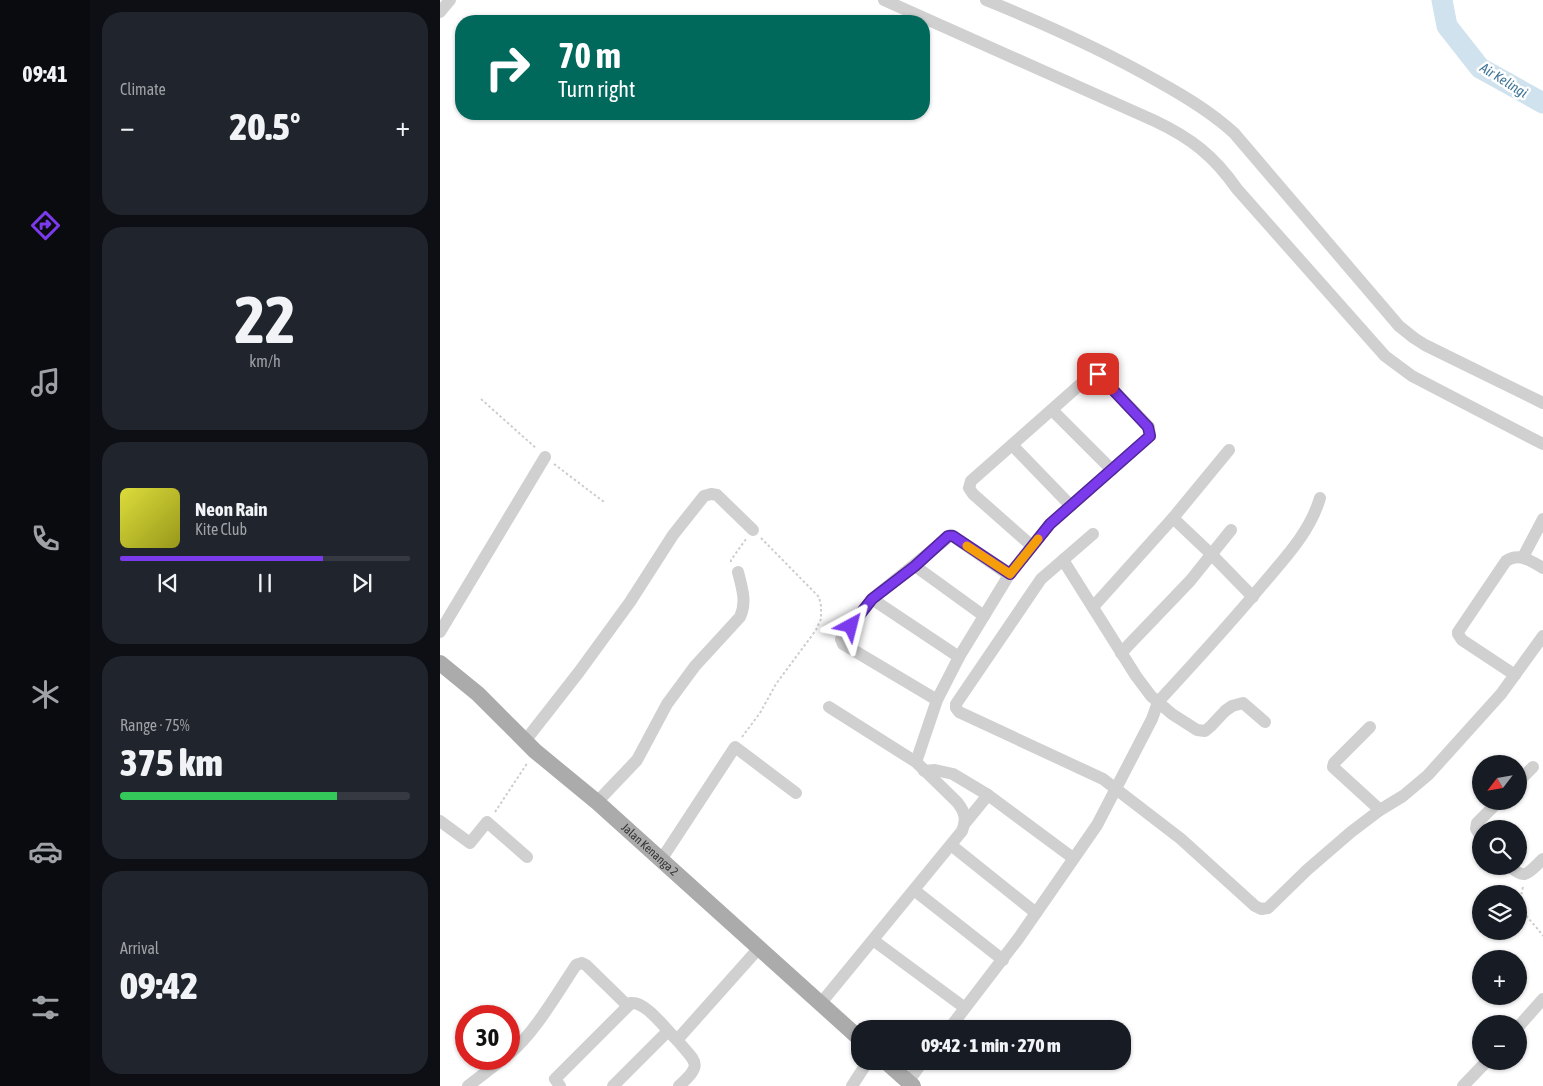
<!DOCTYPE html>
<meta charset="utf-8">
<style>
:root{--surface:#171b24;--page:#20242c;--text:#f1f3f6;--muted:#9ea1a6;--line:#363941;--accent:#7c3aed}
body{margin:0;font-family:"Asap Condensed",sans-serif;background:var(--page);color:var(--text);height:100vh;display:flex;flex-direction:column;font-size:19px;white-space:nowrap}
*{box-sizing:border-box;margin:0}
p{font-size:16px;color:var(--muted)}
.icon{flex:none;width:28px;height:28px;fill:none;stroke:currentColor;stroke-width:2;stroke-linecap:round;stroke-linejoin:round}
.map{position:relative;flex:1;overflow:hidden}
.details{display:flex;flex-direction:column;gap:12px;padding:12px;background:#0d0f14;width:350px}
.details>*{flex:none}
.guide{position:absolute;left:15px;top:15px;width:475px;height:105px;border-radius:20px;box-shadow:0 1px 4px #0004;background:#00695c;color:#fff;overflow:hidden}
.needle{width:32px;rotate:239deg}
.buttons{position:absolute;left:1032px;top:755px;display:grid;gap:10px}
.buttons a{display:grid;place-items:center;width:55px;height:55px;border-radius:50%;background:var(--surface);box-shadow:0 1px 4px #0004;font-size:25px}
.speed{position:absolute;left:15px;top:1005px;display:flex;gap:10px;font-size:25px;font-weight:700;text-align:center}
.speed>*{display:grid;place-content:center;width:65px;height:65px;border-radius:50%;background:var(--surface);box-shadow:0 1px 4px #0004;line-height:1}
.speed .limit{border:8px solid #d22;background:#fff;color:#111}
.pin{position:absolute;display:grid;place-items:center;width:42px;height:42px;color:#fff;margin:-21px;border-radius:10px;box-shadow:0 2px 8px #0006}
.me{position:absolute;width:55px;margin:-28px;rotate:38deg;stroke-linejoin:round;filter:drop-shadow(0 0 4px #0008)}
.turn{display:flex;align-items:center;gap:18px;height:105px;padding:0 20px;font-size:22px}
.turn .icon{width:65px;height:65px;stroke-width:2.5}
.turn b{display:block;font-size:35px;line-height:42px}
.big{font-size:38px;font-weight:800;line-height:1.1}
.details .tile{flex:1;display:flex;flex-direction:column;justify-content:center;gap:8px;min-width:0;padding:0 18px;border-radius:20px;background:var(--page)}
.details .dial{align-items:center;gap:0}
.dial b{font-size:65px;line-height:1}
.song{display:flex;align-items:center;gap:15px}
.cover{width:60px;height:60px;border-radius:8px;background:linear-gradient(135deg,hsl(60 70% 55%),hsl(60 70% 35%))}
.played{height:5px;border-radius:2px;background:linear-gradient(90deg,var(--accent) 70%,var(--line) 70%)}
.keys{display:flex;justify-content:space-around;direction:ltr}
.heat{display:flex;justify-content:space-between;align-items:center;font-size:28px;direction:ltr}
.charge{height:8px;border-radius:4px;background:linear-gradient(90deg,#34c759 75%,var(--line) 0)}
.trip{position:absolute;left:411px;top:1020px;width:280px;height:50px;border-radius:20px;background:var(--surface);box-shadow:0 1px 4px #0004;font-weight:800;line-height:50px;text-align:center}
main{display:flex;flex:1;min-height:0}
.tab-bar{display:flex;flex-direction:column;width:90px;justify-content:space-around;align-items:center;background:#090b0e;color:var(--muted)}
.tab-bar .icon{width:35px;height:35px}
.tab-bar .active{color:var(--accent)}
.tab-bar b{font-size:22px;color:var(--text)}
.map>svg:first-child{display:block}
</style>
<main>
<nav class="tab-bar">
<b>09:41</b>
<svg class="icon active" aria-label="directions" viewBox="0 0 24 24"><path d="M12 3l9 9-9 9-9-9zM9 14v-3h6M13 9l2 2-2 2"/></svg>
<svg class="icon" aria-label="music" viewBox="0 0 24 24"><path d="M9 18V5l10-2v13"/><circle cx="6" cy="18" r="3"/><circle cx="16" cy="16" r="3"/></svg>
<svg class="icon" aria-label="phone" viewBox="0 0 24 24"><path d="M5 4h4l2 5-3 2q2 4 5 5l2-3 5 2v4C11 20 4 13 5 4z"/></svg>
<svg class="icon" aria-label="climate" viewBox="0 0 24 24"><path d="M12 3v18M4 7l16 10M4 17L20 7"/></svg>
<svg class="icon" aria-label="car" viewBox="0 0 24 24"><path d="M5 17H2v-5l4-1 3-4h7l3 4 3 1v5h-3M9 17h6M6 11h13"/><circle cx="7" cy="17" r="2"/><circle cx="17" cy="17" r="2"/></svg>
<svg class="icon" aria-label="filters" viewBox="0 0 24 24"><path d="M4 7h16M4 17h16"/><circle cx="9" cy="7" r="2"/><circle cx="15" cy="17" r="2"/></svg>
</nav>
<section class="details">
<div class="tile"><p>Climate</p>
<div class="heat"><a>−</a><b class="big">20.5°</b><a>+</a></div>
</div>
<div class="tile dial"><b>22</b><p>km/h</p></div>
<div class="tile">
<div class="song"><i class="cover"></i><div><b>Neon Rain</b><p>Kite Club</p></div></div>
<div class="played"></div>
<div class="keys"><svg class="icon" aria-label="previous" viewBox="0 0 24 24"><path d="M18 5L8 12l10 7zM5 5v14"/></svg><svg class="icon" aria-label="pause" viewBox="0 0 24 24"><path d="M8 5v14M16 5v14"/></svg><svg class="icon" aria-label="next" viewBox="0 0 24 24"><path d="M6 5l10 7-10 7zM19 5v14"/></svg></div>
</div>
<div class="tile"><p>Range · 75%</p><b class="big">375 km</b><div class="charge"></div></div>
<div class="tile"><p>Arrival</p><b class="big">09:42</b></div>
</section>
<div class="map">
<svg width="1103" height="1086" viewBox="0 0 1103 1086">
<rect width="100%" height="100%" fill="#fff"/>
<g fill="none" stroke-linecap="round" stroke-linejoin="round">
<path stroke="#cfe2ee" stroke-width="21" d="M1002 0 1007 26 1040 68 1103 103"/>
<g stroke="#cdcdcd" stroke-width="2" stroke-dasharray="2.5 2.5" stroke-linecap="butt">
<path d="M41 399 97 449"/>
<path d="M114 464 164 502"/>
<path d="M291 562V560L306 539"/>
<path d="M302 737 320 713 336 684 376 630 381 619V606L379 597 321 538"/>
<path d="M55 812 88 762"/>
<path d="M1083 887C1076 913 1089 916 1103 936"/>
</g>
<g stroke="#d0d0d0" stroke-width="12">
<path d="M444 0 715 121C751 138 774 156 797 189L945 356 972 376 1103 444"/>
<path d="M546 0C605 24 663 50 719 82 746 97 771 112 794 133L959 326 974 338 985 345 1103 403"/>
<path d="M0 12 10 0"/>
<path d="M612 410 672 470"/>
<path d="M572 445 631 506"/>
<path d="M733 518 789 450"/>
<path d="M653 534 601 579 516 704V708L519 712 663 779 741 839 815 906 821 909 828 908 867 870 911 832 940 810 963 796 988 775 1061 694 1103 636"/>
<path d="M1083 557 1103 519"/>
<path d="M623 560 696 676 711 696 732 714 757 730 765 731 771 726 785 711 792 706 803 703 825 722"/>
<path d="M475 566 544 616"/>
<path d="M569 575 610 524 710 436 709 427 658 374H652L531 481 529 488 533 494 592 546"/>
<path d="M432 599 519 657"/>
<path d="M653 607 733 518 771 554 813 597"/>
<path d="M0 632 105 457"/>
<path d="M681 653 750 581 791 530"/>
<path d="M1075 675 1022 640 1018 634V632L1066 561C1079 552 1091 561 1103 568"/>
<path d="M389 707 476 762"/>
<path d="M930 727 894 763 893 767 940 810"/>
<path d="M85 741 139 672 190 602 233 535 264 496 271 494 277 495 313 530"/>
<path d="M484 771 495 770 513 774 548 795 633 858"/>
<path d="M1079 781 1093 767"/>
<path d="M157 802 197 760 227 704 255 666 300 617C307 602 302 588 298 572"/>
<path d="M0 821 30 843 47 822 87 857"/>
<path d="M526 822 548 795"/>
<path d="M1041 836 1036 829 1037 823 1059 801"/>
<path d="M511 845 596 913"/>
<path d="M221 860 295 747 356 793"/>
<path d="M1070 866C1085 882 1090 871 1103 859"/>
<path d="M474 890 563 960"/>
<path d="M433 940 525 1008"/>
<path d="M381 1003 522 831C527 819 525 812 517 802L476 762 497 700 519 657 569 575 511 535 432 599 401 639 403 644 497 700"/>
<path d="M1079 1026 1103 999"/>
<path d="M509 1029 578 939 657 825 712 719 718 702C754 663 789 625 823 584 845 558 870 532 880 498"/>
<path d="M237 1040C256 1063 264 1063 239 1086"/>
<path d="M69 1054C94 1034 118 992 136 965L142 963 146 965 188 1006"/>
<path d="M468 1082 483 1061"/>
<path d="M28 1086 63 1059"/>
<path d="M120 1086 115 1079 191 1003C206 1001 226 1030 237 1040L319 948"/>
<path d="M173 1086 228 1031"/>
<path d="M412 1086 428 1061"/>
<path d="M1023 1086 1047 1061"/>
</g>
<g stroke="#ababab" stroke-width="16">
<path id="s1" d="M0 663 38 694 95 751 157 802 420 1039"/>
<path d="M445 1061 473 1086"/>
</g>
</g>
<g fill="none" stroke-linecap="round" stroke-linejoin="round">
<defs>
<path id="route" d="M411 626 432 599 475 566 508 536H513L570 574 610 524 710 436 708 427 658 374"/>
</defs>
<use href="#route" stroke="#51269a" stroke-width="12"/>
<use href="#route" stroke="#7c3aed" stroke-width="9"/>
<path stroke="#f59e0b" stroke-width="9" d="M527 546 570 574 598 539"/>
</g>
<g text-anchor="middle" stroke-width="5" stroke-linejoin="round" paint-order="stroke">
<g font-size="12" fill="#333" stroke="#fff">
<text dy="4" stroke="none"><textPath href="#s1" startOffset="281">Jalan Kenanga 2</textPath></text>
</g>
<g font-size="14" font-style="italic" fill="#3f7597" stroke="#fff">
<text transform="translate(1064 80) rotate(32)" y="5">Air Kelingi</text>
</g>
</g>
</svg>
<div class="buttons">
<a><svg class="needle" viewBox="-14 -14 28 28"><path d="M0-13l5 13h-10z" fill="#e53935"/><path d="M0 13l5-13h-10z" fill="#9ea1a6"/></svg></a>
<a><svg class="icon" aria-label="search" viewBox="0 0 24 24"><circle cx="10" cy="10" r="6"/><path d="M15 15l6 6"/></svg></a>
<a><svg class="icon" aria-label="layers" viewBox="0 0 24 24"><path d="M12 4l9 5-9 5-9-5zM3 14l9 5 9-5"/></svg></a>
<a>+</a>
<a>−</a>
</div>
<div class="speed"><div class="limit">30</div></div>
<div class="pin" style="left:658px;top:374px;background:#d93025"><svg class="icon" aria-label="arrive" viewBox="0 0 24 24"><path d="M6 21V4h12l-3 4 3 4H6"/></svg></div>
<svg class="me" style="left:411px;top:626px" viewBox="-20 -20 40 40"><path d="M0-17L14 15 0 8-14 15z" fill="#7c3aed" stroke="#fff" stroke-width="4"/></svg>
<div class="trip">09:42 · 1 min · 270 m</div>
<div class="guide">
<div class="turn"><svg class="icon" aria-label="right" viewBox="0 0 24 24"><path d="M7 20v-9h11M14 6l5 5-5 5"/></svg><div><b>70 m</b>Turn right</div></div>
</div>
</div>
</main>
